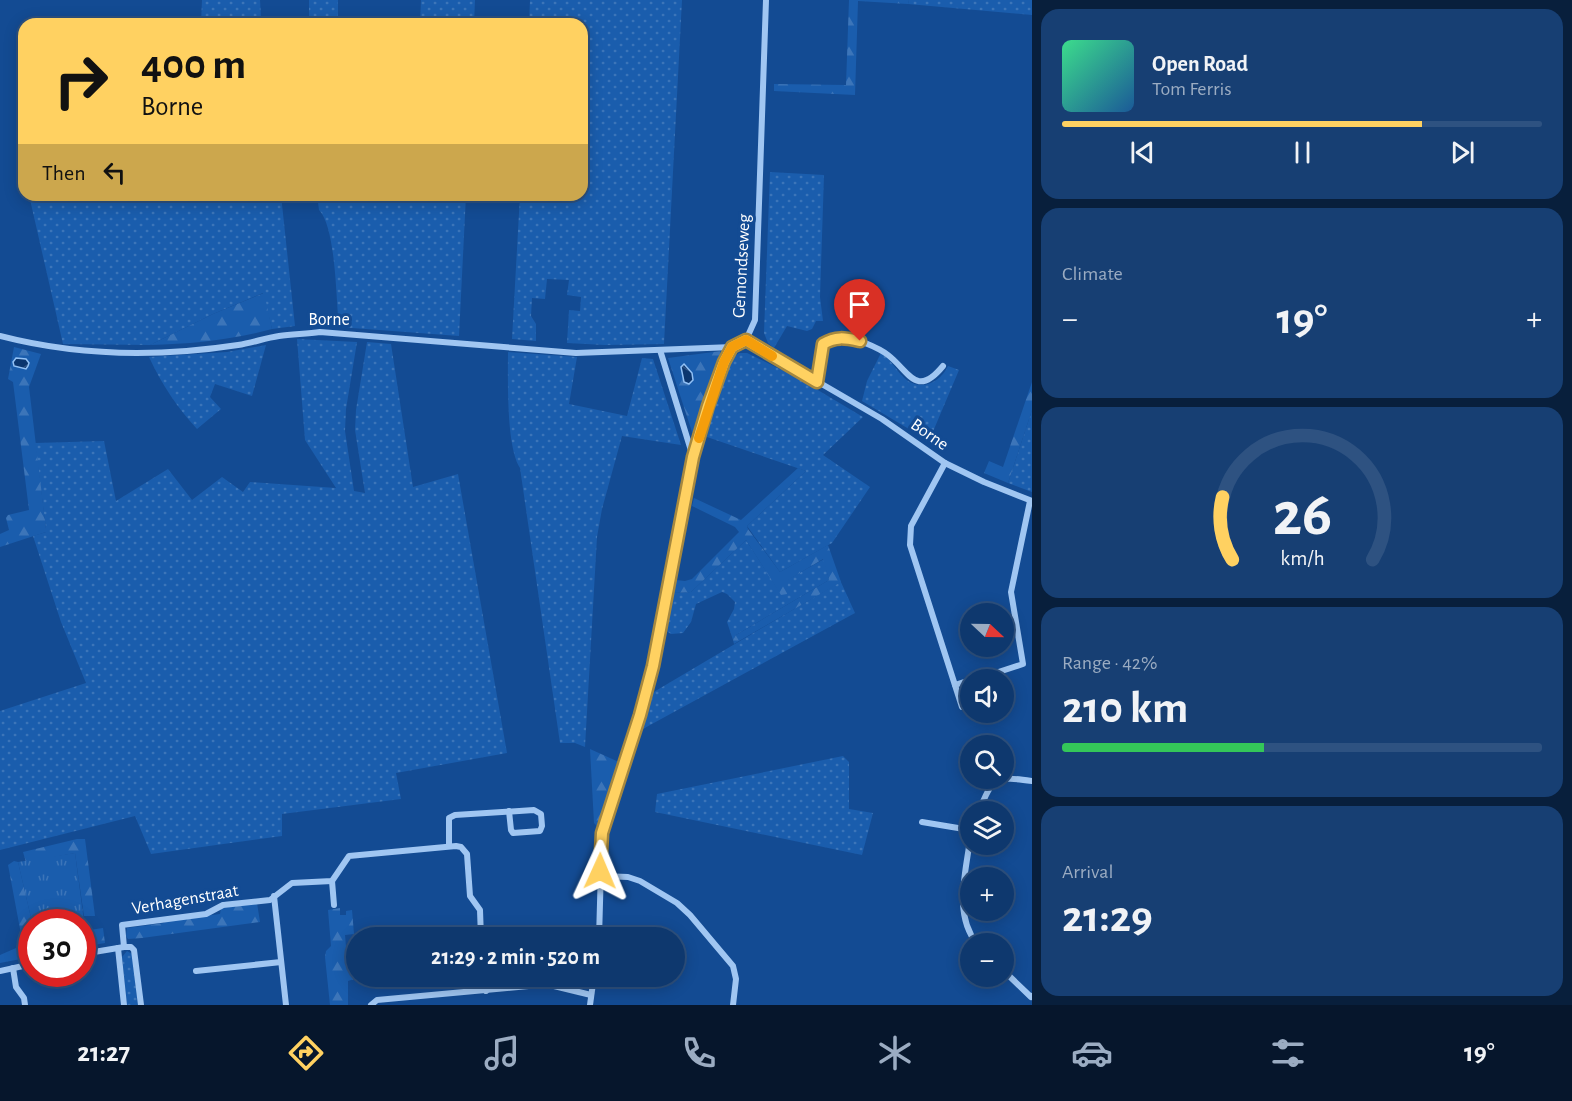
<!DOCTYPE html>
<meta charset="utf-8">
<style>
:root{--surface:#0e386e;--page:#173f73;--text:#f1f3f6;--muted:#9bacc2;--line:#2e5281;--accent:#ffd161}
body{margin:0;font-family:"Alegreya Sans",sans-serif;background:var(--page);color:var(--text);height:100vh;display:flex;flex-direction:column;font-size:22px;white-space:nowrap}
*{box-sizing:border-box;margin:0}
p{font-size:20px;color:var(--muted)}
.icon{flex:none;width:33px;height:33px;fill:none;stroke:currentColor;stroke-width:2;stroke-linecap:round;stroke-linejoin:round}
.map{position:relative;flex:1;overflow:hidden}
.details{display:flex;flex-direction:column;gap:9px;padding:9px;background:#081f3c;width:540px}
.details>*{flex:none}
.hud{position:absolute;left:18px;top:18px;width:570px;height:183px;border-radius:18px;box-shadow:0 3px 15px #0003,0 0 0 2px var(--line);background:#ffd161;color:#111;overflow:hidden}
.needle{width:39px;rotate:112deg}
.tools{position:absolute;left:960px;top:603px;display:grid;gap:12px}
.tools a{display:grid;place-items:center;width:54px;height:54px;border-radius:50%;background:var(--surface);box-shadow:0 3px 15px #0003,0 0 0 2px var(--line);font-size:30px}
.speed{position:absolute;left:18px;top:909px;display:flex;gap:12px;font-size:30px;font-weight:700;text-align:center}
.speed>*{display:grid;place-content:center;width:78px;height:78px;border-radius:50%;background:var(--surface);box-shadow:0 3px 15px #0003,0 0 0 2px var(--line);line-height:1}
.speed .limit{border:9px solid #d22;background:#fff;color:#111}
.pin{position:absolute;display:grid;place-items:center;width:51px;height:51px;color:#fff;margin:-62px -26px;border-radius:50% 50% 50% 0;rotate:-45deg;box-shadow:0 0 6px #0007}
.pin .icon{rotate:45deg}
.me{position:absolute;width:66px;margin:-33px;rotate:1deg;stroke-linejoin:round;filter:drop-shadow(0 0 4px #0008)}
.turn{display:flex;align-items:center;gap:21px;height:126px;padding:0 24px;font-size:27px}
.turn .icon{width:78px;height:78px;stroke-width:2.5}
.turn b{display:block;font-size:42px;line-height:51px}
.then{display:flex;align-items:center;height:57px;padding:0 24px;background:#0003;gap:12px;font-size:22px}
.big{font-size:45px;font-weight:700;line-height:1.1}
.details .card{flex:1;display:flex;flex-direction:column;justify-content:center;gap:9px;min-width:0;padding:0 21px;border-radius:18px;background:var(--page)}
.details .dial{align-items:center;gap:0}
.dial svg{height:156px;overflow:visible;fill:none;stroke:var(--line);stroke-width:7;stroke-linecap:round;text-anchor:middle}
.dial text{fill:var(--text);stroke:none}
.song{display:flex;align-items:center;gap:18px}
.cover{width:72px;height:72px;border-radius:9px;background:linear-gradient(135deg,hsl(150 70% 55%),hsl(210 70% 35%))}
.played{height:6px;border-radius:3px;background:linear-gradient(90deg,var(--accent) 75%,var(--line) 75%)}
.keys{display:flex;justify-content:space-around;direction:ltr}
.heat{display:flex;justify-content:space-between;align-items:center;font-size:33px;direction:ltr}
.charge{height:9px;border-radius:4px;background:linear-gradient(90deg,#34c759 42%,var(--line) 0)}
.trip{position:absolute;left:346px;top:927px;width:339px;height:60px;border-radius:30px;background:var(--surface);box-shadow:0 3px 15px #0003,0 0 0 2px var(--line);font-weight:700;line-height:60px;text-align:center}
.dock{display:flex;height:96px;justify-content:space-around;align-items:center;background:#06162c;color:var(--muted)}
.dock .icon{width:42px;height:42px}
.dock .current{color:var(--accent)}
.dock b{font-size:27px;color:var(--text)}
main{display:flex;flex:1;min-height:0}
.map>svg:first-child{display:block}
</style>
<main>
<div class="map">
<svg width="1032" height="1005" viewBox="0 0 1032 1005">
<defs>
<pattern id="grass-dots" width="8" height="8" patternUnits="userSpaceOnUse" patternTransform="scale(1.5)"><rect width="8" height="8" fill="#1a5dad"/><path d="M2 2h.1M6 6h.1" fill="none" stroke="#3c75b9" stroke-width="1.8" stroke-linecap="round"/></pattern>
<pattern id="forest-firs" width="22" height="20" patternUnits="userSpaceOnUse" patternTransform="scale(1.5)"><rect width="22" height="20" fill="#1a5dad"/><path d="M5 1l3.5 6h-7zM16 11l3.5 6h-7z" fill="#3c75b9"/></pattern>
<pattern id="park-tufts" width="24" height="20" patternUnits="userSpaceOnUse" patternTransform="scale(1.5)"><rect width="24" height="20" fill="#1a5dad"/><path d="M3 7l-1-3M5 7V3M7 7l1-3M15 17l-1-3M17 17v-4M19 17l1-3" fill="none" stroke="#3c75b9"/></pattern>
<pattern id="water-waves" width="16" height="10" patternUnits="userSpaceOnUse" patternTransform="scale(1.5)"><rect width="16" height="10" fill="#0b366f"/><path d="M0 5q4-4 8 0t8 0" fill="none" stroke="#305485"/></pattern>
</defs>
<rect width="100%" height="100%" fill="#134b93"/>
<g fill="url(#grass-dots)">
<path d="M202 0H260L261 18 223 24H201Z"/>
<rect x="309" y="0" width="29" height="24"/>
<path d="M421 0H475L474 24H420Z"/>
<path d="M530 0H682L664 344 605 345 567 343 569 310 580 311 581 297 567 295 569 280 547 279 545 299 532 298 531 316 536 324V341L512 339 520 195H582V24H529Z"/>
<path d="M909 0H1032V15L908 4Z"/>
<path d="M770 172 824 175 820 297 823 321H816L812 329 807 331 787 326 774 348 768 343 764 333Z"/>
<path d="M29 195H281L295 326 272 329 263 293 213 314 150 345 63 344Z"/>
<path d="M317 195H466L459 336 339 327C336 300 336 227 319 210Z"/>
<path d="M297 339 357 342 346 409 345 431 354 491 365 493 355 430 356 410 367 342 391 344 413 487 458 474 507 753 396 773 401 799 282 814V836L151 854 135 816 0 850V711L86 683 61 622 33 536 46 532V529L35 443 104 441 116 501 168 469 192 500 222 477 243 492 250 482 336 488 305 440Z"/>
<path d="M266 345 252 396 215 384 210 397 221 409 197 429C177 407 162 385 149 357L227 352Z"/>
<path d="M508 352 577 357 569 404 627 416 642 358 653 359 681 445 622 436 602 509 597 537 585 747 575 743H560L520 468C506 446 508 379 508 352Z"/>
<path d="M739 353H747L796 377 863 417 823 455 870 487 832 543 780 572 747 526 806 471 707 437C713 414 719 367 739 353Z"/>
<path d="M881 353C892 360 898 374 908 381 924 391 941 381 948 366L959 370 929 441 862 401 867 381Z"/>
<path d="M1032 410V492L1008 483Z"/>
<path d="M746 540 779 591 786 587 787 580 824 559 829 580 736 635 733 640 727 622 734 609 735 602 727 594 722 592 696 604 691 622 683 633 671 634 665 630 673 593 691 592Z"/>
<path d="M840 580 855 613 641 730 652 693 840 582Z"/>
<path d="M843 756 849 762V809L873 813 862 855 655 812 657 794Z"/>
<path d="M127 951 132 954 138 1005H127L122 957Z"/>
</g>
<g fill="url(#forest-firs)">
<path d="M849 0H909L908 4 858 1 855 95 774 91V84L846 85Z"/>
<path d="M264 293 272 329C232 340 191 344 150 345L213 314Z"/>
<path d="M14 347 41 354 29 387 46 529V532L0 547V534L9 530 6 518 8 515 29 510 13 382 8 379Z"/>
<path d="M721 351 694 434 692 432 668 358Z"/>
<path d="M1032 382V410L1008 483 984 473 989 461 1003 467Z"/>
<path d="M798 468 806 471 747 526 748 529 780 572 828 545 841 582 734 644 733 640 736 635 829 580 823 559 788 580 787 594 781 595 746 540 691 592 673 593 676 580 685 581 692 579 739 532 735 527 692 506 694 498 741 520Z"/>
<path d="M590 749 621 763 599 828 594 823Z"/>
<path d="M77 839H85L95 916H84L75 853 26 862 23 852Z"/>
<path d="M14 861 18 862 32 922 31 957 0 963V955L23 945 9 870 8 865Z"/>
<path d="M257 903 260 922 142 938 128 939 126 936 127 928 164 923 165 921 220 914 221 908Z"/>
<path d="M340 908V915H346V911L352 910 354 934 345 935 347 959 352 960 354 979 348 981V1005H330L325 957 326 951 331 946 328 910Z"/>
<path d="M103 928 105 943 83 947V931Z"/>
</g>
<path fill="url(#park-tufts)" d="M75 853 85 929H83L82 922H32L18 862Z"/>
<g fill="url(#water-waves)" stroke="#92c1f5" stroke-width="1.5">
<path d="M16 358 26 359 29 363 28 366 26 369 14 366 13 362Z"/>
<path d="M684 364 692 373 693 380 689 384 684 382 681 367Z"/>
</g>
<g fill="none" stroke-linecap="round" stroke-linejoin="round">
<g stroke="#a0c6f2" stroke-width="6">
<path d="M0 336C77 356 160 357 238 345 252 343 265 338 279 336 293 334 307 334 320 332L576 353 733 347"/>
<path d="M746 340 882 419 945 463 984 482 1032 501"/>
<path d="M660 350 693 457"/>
<path d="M817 382 823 344C828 341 834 337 840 337 852 336 879 348 888 355 909 371 916 399 943 366"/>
<path d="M945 463 911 526 910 545 962 707"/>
<path d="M974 680 1023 664 1011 592 1030 501"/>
<path d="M955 685 970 680"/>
<path d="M979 812C992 777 996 776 1032 781"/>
<path d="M922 822 970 830"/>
<path d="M970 839C966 873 953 914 977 944"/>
<path d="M449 846V818L455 815 534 810 541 814 542 826 540 831 513 833 511 830 509 811"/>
<path d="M601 876 628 877 640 881 677 903 690 915 733 966 736 979 733 1005"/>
<path d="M332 881 334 905"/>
<path d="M274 896 286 1005"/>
<path d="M445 938 481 934"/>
<path d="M523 938 538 936"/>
<path d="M599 938 602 833 640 715 653 666 693 457 708 406 724 362 733 347 746 340 755 320 766 0"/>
<path d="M124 947 122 925 206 914 223 905 270 900 292 883 332 881 349 856 456 846 461 847 467 854 470 896 480 910 481 938"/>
<path d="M118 948 124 1005"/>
<path d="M82 954 124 947H131L134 950 141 1005"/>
<path d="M13 968 16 987 24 998 25 1005"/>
<path d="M0 971 32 964"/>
<path d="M196 971 281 962"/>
<path d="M1004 971 1031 997 1032 996"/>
<path d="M485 976 486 991"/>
<path d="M371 1005 377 1000 539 985 554 986 591 995"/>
<path d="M590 1005 594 976"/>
</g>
</g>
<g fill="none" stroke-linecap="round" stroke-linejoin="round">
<defs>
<path id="route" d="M600 871 602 833 640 715 653 666 693 457 708 406 724 362 732 347 746 340 817 382 823 344C836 336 845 338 860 341"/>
</defs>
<use href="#route" stroke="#a6883f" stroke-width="15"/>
<use href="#route" stroke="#ffd161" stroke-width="10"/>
<path stroke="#f59e0b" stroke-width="10" d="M699 438 724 362 732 347 746 340 772 356"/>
</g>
<g text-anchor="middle" stroke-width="6" stroke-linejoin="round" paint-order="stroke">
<g font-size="18" fill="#fff" stroke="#134b93">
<text transform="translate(741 266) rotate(-87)" y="6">Gemondseweg</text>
<text x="329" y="325">Borne</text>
<text transform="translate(930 434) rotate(35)" y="6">Borne</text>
<text transform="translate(185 899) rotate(-10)" y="6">Verhagenstraat</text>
</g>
</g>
</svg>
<div class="tools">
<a><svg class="needle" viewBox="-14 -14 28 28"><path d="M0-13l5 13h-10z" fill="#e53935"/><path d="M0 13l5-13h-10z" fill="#9bacc2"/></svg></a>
<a><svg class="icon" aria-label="sound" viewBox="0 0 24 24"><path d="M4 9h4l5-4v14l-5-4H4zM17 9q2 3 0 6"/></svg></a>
<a><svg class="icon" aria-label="search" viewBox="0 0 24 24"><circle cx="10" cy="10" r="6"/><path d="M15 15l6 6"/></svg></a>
<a><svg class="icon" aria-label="layers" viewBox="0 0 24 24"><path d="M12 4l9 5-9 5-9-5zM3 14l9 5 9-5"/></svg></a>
<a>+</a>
<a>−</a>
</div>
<div class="speed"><div class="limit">30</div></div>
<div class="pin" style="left:860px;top:341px;background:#d93025"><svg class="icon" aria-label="arrive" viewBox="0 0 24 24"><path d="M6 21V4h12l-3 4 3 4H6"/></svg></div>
<svg class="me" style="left:600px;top:871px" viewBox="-20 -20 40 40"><path d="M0-17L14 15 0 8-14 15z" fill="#ffd161" stroke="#fff" stroke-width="4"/></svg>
<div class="trip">21:29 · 2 min · 520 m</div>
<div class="hud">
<div class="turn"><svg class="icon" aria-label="right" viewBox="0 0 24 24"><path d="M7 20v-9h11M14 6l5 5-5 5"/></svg><div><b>400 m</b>Borne</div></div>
<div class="then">Then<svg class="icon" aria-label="left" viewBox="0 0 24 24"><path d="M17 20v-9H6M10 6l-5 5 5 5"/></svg></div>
</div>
</div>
<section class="details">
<div class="card">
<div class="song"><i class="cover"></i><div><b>Open Road</b><p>Tom Ferris</p></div></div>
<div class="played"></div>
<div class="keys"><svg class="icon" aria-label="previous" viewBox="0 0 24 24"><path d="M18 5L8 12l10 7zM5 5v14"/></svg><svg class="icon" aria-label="pause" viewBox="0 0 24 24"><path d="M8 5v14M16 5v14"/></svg><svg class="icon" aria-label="next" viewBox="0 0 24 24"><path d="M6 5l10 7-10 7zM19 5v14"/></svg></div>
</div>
<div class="card"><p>Climate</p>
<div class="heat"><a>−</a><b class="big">19°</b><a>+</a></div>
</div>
<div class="card dial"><svg viewBox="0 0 100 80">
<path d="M14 69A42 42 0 1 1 86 69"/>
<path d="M14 69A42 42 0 0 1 9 37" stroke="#ffd161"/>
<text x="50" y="56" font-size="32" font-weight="700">26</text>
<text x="50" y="72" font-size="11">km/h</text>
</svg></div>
<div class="card"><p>Range · 42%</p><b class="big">210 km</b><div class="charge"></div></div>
<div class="card"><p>Arrival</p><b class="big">21:29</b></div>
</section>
</main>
<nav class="dock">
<b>21:27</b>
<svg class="icon current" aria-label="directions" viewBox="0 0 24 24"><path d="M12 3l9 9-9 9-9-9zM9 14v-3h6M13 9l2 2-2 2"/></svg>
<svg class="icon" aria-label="music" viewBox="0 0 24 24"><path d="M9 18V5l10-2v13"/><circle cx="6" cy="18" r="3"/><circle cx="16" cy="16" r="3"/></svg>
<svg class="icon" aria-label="phone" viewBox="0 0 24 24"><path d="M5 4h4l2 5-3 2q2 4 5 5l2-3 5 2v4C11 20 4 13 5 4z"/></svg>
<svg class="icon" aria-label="climate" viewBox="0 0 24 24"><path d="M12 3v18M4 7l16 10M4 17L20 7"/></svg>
<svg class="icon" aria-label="car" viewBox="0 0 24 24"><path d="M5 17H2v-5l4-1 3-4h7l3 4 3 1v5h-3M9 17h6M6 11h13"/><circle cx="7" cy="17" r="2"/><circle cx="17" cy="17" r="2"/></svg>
<svg class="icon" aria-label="filters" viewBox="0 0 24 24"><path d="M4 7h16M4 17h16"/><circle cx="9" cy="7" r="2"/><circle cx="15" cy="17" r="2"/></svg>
<b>19°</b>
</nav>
